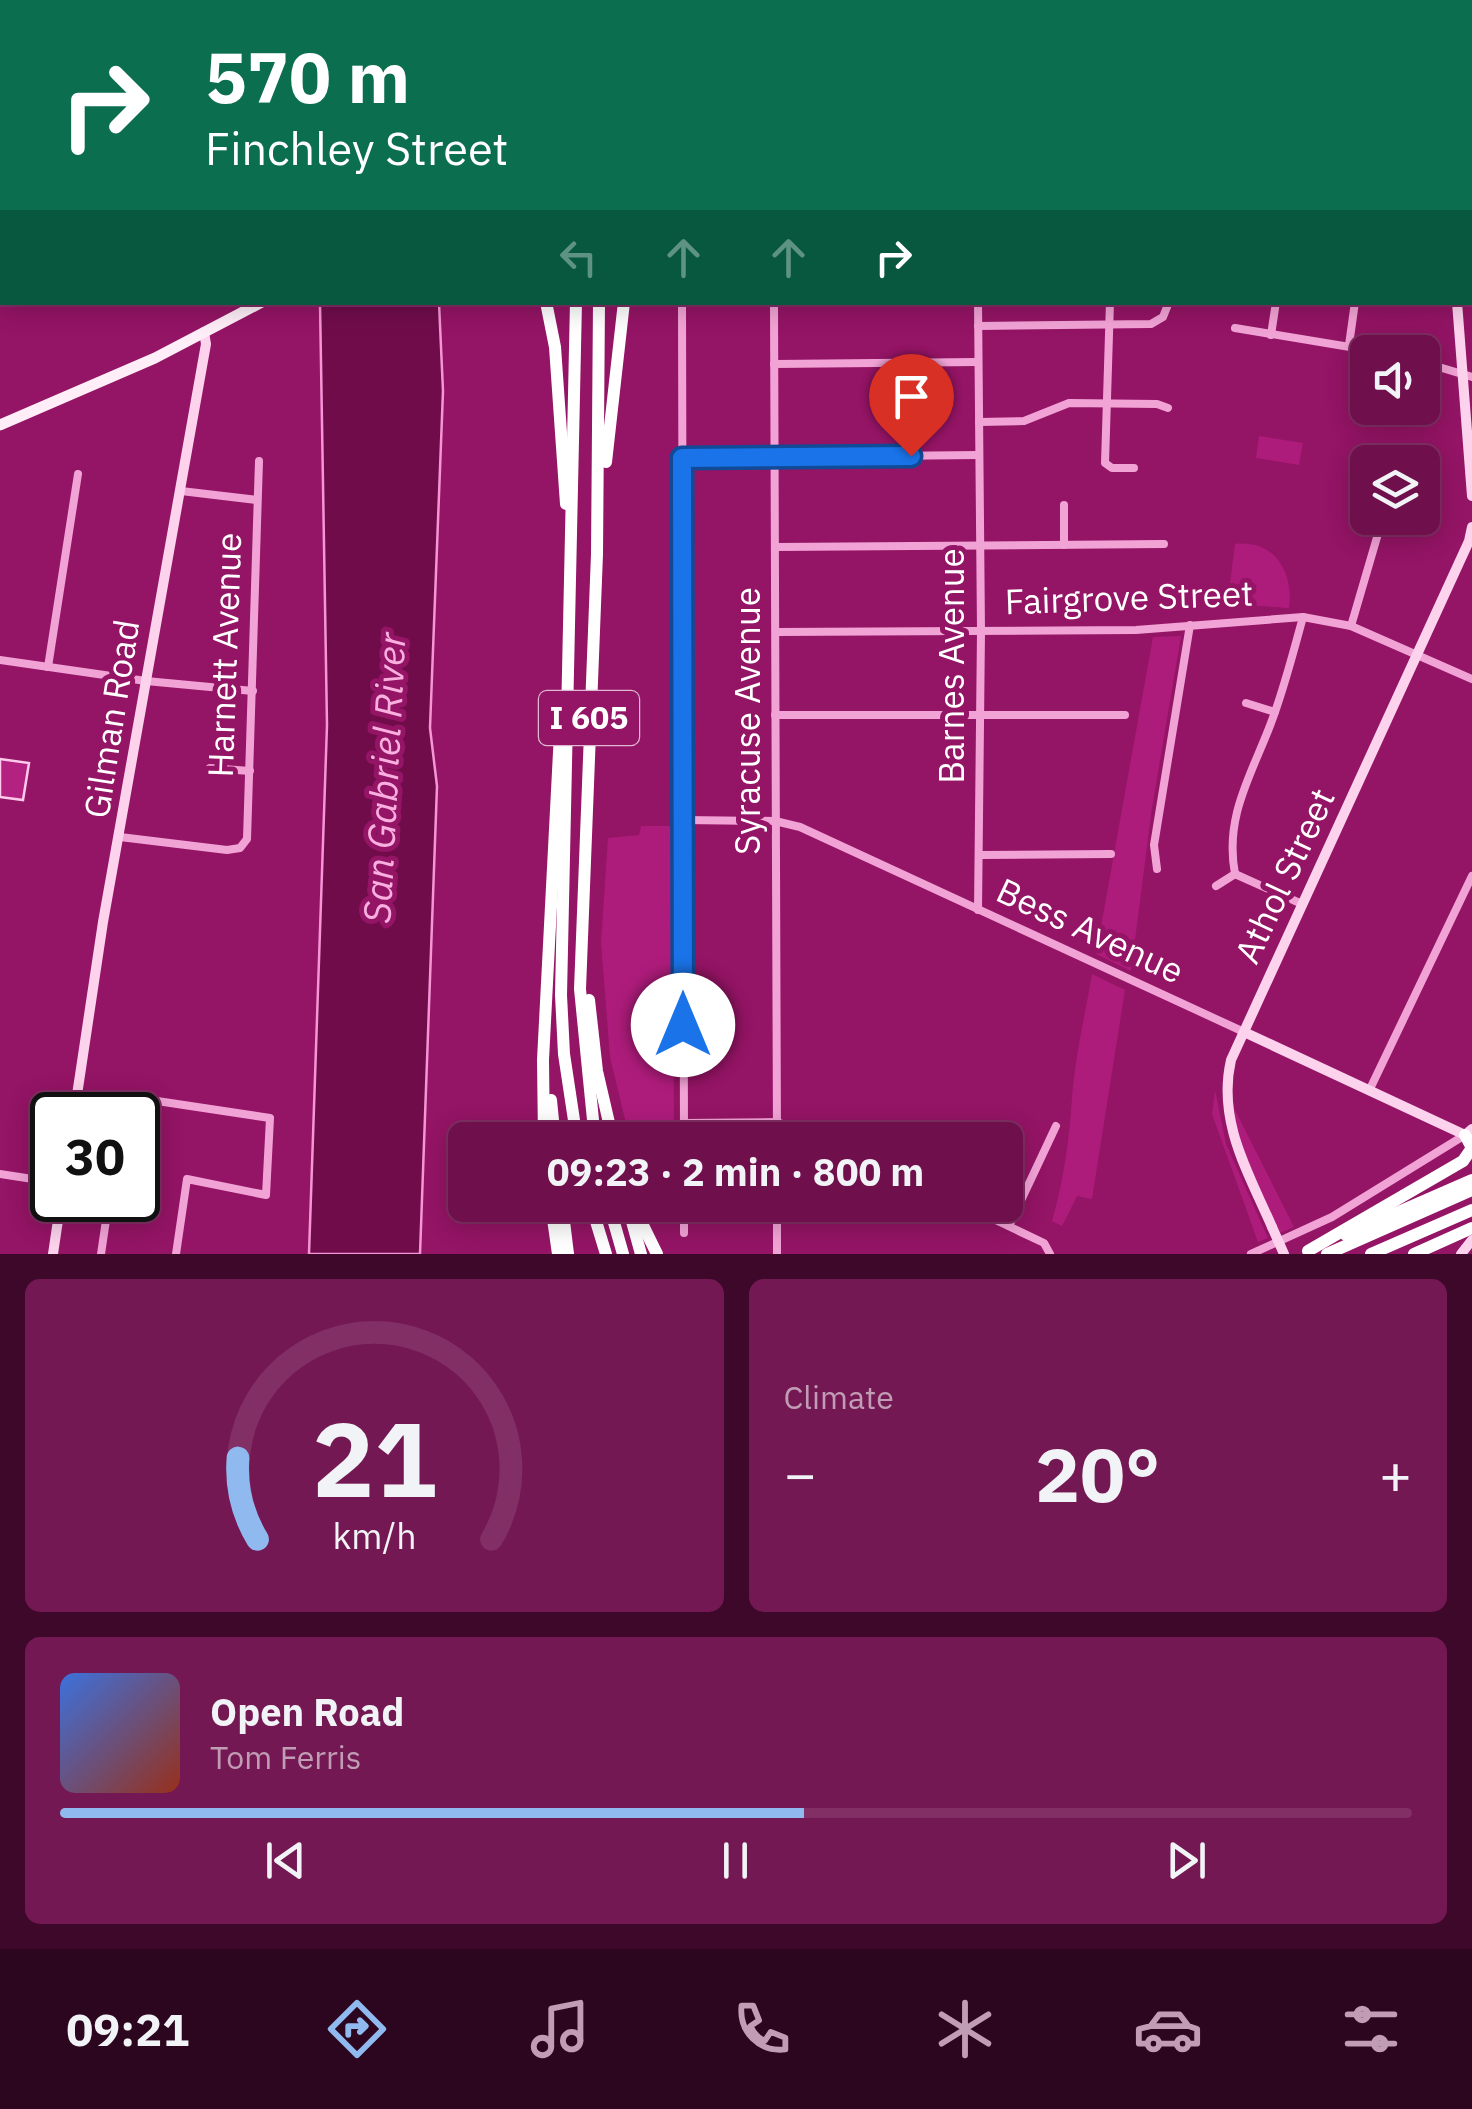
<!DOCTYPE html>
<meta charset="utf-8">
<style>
:root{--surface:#6f0f4c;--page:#741853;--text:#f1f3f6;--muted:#c09cb5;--line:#812f64;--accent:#90b9f0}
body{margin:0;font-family:"IBM Plex Sans",sans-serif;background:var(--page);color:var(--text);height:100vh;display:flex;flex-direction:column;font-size:38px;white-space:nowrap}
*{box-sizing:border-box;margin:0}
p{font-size:32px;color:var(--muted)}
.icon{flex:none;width:55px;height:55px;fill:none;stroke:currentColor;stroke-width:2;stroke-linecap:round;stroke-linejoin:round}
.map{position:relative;height:1254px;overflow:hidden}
.sheet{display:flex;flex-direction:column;gap:25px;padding:25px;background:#3d082a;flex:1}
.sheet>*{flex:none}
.banner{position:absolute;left:0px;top:0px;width:1472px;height:305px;box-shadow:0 5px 25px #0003,0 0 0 2px var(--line);background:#0b6e4f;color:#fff;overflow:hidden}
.controls{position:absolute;left:1350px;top:335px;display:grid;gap:20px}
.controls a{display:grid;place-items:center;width:90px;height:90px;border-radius:15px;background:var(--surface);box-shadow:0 5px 25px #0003,0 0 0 2px var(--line);font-size:50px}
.speed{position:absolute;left:30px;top:1092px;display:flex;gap:20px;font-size:50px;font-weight:700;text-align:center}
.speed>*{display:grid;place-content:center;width:130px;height:130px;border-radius:50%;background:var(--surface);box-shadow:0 5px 25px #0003,0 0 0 2px var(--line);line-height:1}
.speed .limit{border:5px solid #111;border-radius:15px;background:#fff;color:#111}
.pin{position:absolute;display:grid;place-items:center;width:85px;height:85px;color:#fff;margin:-102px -42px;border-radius:50% 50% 50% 0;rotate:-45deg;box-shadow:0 0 10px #0007}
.pin .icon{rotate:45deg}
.me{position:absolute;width:110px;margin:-55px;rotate:0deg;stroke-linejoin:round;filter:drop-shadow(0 0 8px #0008)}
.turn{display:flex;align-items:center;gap:35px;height:210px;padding:0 40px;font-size:45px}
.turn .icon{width:130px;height:130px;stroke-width:2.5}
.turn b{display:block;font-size:70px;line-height:85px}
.lanes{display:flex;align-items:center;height:95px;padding:0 40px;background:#0003;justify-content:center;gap:50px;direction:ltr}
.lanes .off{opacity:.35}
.big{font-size:75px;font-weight:700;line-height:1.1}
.sheet .card{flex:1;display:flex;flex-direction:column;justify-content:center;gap:15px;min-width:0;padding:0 35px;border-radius:15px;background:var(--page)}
.sheet .dial{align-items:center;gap:0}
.dial svg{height:260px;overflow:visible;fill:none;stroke:var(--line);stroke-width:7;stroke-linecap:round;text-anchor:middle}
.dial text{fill:var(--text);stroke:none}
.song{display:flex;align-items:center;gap:30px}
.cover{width:120px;height:120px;border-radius:15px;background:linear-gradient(135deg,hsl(220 70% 55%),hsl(10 70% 35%))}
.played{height:10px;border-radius:5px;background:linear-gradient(90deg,var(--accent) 55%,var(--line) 55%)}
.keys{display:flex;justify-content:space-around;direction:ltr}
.heat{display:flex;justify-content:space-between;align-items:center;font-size:55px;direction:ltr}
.sheet .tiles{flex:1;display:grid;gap:25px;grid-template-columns:1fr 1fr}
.card:last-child{grid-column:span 2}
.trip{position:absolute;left:448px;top:1122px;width:575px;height:100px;border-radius:15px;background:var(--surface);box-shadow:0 5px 25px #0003,0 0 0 2px var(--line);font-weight:700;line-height:100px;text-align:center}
.dock{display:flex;height:160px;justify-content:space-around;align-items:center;background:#2c061e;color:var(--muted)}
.dock .icon{width:70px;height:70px}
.dock .on{color:var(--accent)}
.dock b{font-size:45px;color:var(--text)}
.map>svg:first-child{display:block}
</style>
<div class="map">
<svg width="1472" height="1254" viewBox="0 0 1472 1254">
<rect width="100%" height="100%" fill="#941465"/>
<g fill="#ae1c7b">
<path d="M1259 436 1303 443 1299 465 1256 458Z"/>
<path d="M1235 544C1275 539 1294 573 1289 608L1231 604 1228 599Z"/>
<path d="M1181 636 1152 808 1131 971 1096 954 1153 637Z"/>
<path d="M641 826H673L674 1140H630L610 1057 601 942 608 838 639 835Z"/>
<path d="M1092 974 1125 990 1092 1199 1077 1196 1062 1226 1052 1221C1064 1179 1069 1141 1072 1098 1075 1057 1085 1015 1092 974Z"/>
<path d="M1215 1090 1226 1144 1268 1238 1258 1242 1212 1114Z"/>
<path d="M1234 1108 1294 1227 1280 1233 1236 1135Z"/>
</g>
<path fill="#710c4b" stroke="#f595d5" stroke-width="2.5" d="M320 303H439L443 391 430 728 437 786 420 1254H309L327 725Z"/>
<path fill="#b32280" stroke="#fdcaeb" stroke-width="2.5" d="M0 759 29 763 23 800 0 797Z"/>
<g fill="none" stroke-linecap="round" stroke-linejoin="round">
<g stroke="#f2a3d6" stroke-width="8">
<path d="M212 0 230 2"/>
<path d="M761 0 762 2"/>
<path d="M1231 0V2"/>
<path d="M5 2V0"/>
<path d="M173 2 174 0"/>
<path d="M975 2V0"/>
<path d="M1135 2V0"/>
<path d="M1315 2V0"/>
<path d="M1396 2V0"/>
<path d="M0 34 2 17"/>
<path d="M682 302 684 1140"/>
<path d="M774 302 777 1140"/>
<path d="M978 302 981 631 978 910"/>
<path d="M1110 302 1105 463 1112 468H1134"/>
<path d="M978 326 1151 324 1163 317 1169 302"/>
<path d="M1235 328 1380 352"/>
<path d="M1271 335 1276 302"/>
<path d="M1349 345 1355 302"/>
<path d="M1422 362 1472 377"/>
<path d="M774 364 978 362"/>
<path d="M979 422 1024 421 1069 403 1157 404 1168 408"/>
<path d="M683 458 979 455"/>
<path d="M181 491 257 500"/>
<path d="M1064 545V505"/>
<path d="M775 547 1164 544"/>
<path d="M1351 626 1380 527"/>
<path d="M776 632 1136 630 1303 617 1351 626 1472 679"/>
<path d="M0 660 146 681 253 691"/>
<path d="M48 667 78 474"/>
<path d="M1246 703 1275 712"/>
<path d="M775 715H1125"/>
<path d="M210 768 250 771"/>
<path d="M683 820 775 821 800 827 1244 1032"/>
<path d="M120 837 227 850 240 848 247 839 259 461"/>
<path d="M980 855 1111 854"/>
<path d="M1157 869 1154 845 1190 625"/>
<path d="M1235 874 1302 904"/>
<path d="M1216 886 1235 874C1224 816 1252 774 1271 723 1284 689 1293 653 1303 617"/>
<path d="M1369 1091 1472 876"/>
<path d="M122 1115 124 1096 270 1118 266 1195 187 1179 176 1254"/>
<path d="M684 1123 777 1122 822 1140"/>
<path d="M0 1174 52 1182"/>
<path d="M684 1205V1233"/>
<path d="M777 1205V1254"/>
<path d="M964 1205 1044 1243 1050 1254"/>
<path d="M1009 1226 1056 1126"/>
<path d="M101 1254 109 1200"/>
<path d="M1251 1254 1332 1217 1465 1135"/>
</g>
<g stroke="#fcd2ed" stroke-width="10">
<path d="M1470 189 1472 176"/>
<path d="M0 293 2 294"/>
<path d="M1457 302 1472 496"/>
<path d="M1244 1032 1465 1135 1472 1129"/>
<path d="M74 1115 103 922 206 344 204 332"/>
<path d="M1272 1227C1248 1172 1217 1121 1231 1060L1469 541 1472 527"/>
<path d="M53 1254 61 1200"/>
<path d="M1461 1254 1472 1240"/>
</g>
<g stroke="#ffeef8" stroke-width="11">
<path d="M768 2 773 0"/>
<path d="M790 2 794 0"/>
<path d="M0 425 155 358 262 302"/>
</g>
<g stroke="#fff" stroke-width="12">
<path d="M507 0V2"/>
<path d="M535 0 536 2"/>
<path d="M559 0 560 2"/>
<path d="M588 0 589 2"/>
<path d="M546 302 555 347 566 504"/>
<path d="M576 302 561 995 564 1054 577 1140"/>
<path d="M606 462 624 302"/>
<path d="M589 1000 597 1071 613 1140"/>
<path d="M551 1100 555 1140"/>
<path d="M544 1140 543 1060 560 733"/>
<path d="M595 1140 580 989 597 554 599 302"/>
<path d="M551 1205 558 1254"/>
<path d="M562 1205 568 1254"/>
<path d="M591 1205 606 1254"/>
<path d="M609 1205 623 1254"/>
<path d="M633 1205 657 1254"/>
<path d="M631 1218 641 1254"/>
<path d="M1346 1235 1472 1180"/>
<path d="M1308 1251 1463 1161 1472 1148 1465 1135"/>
<path d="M1327 1254 1472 1190"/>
<path d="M1371 1254 1472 1210"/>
<path d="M1414 1254 1472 1228"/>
</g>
<path stroke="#fcd2ed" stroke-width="10" d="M1272 1227 1284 1254"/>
</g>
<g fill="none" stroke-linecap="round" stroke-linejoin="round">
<defs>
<path id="route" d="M683 1025 682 458 911 456"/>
</defs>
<use href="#route" stroke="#114b97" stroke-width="25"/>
<use href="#route" stroke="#1a73e8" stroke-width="18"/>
</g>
<g text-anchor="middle" stroke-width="10" stroke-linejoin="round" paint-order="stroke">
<rect fill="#941465" stroke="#dfb8d1" stroke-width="2.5" x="539" y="691" width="100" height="54" rx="8"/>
<g font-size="32" font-weight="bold" fill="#fff">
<text x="589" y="729">I 605</text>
</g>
<g font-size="35" fill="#fff" stroke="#941465">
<text transform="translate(1129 598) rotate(-2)" y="12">Fairgrove Street</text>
<text transform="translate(225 655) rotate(-88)" y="12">Harnett Avenue</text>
<text transform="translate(952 666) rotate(-90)" y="12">Barnes Avenue</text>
<text transform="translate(112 719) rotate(-81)" y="12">Gilman Road</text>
<text transform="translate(748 721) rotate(-90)" y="12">Syracuse Avenue</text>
<text transform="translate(1285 876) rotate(-65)" y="12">Athol Street</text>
<text transform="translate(1090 931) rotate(25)" y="12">Bess Avenue</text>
</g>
<g font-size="38" font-style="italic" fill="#f9afdf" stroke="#941465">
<text transform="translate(385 778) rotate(-87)" y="13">San Gabriel River</text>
</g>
</g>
</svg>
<div class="controls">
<a><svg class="icon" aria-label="sound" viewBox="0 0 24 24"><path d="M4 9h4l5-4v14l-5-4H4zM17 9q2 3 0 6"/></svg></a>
<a><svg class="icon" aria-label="layers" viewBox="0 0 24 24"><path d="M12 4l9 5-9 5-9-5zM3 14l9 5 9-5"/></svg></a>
</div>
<div class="speed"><div class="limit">30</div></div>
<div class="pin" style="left:911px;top:456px;background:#d93025"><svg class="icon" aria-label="arrive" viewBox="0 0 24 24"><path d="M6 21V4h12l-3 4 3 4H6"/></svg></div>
<svg class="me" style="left:683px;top:1025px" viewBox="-20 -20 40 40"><circle r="19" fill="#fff"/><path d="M0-13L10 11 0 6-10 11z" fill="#1a73e8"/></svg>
<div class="trip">09:23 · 2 min · 800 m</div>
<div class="banner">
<div class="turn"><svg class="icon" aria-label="right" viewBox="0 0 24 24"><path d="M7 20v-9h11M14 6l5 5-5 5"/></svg><div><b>570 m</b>Finchley Street</div></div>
<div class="lanes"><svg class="icon off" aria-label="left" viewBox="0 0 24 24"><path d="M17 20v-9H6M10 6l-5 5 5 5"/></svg><svg class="icon off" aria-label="ahead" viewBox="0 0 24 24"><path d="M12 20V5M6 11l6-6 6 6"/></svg><svg class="icon off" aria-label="ahead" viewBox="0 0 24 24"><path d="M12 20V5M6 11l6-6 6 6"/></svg><svg class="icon" aria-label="right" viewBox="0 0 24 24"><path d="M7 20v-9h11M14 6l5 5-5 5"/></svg></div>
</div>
</div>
<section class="sheet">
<div class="tiles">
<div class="card dial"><svg viewBox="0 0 100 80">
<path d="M14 69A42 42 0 1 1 86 69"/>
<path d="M14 69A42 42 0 0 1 8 44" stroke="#90b9f0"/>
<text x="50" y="56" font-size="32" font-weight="700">21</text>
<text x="50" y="72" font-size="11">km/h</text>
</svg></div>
<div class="card"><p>Climate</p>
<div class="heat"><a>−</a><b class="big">20°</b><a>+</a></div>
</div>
<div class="card">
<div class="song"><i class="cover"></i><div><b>Open Road</b><p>Tom Ferris</p></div></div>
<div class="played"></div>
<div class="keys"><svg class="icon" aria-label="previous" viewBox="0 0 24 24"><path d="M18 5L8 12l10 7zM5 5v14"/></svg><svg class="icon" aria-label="pause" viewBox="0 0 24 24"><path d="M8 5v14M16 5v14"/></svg><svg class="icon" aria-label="next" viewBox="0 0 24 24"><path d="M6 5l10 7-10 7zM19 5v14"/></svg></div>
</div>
</div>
</section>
<nav class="dock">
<b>09:21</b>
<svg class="icon on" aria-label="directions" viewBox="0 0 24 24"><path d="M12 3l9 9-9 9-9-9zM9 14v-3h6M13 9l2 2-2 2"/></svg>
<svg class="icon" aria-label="music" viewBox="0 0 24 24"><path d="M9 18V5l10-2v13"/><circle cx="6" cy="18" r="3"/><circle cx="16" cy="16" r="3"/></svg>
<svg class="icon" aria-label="phone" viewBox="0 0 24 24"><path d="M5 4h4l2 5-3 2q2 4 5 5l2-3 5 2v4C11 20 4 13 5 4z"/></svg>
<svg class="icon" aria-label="climate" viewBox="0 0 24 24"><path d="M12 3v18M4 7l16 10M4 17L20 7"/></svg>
<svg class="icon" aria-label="car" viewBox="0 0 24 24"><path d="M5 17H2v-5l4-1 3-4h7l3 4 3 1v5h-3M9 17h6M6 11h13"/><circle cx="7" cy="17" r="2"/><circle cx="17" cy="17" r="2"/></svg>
<svg class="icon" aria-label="filters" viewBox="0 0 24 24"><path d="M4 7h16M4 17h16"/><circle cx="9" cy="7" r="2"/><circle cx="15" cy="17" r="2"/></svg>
</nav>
